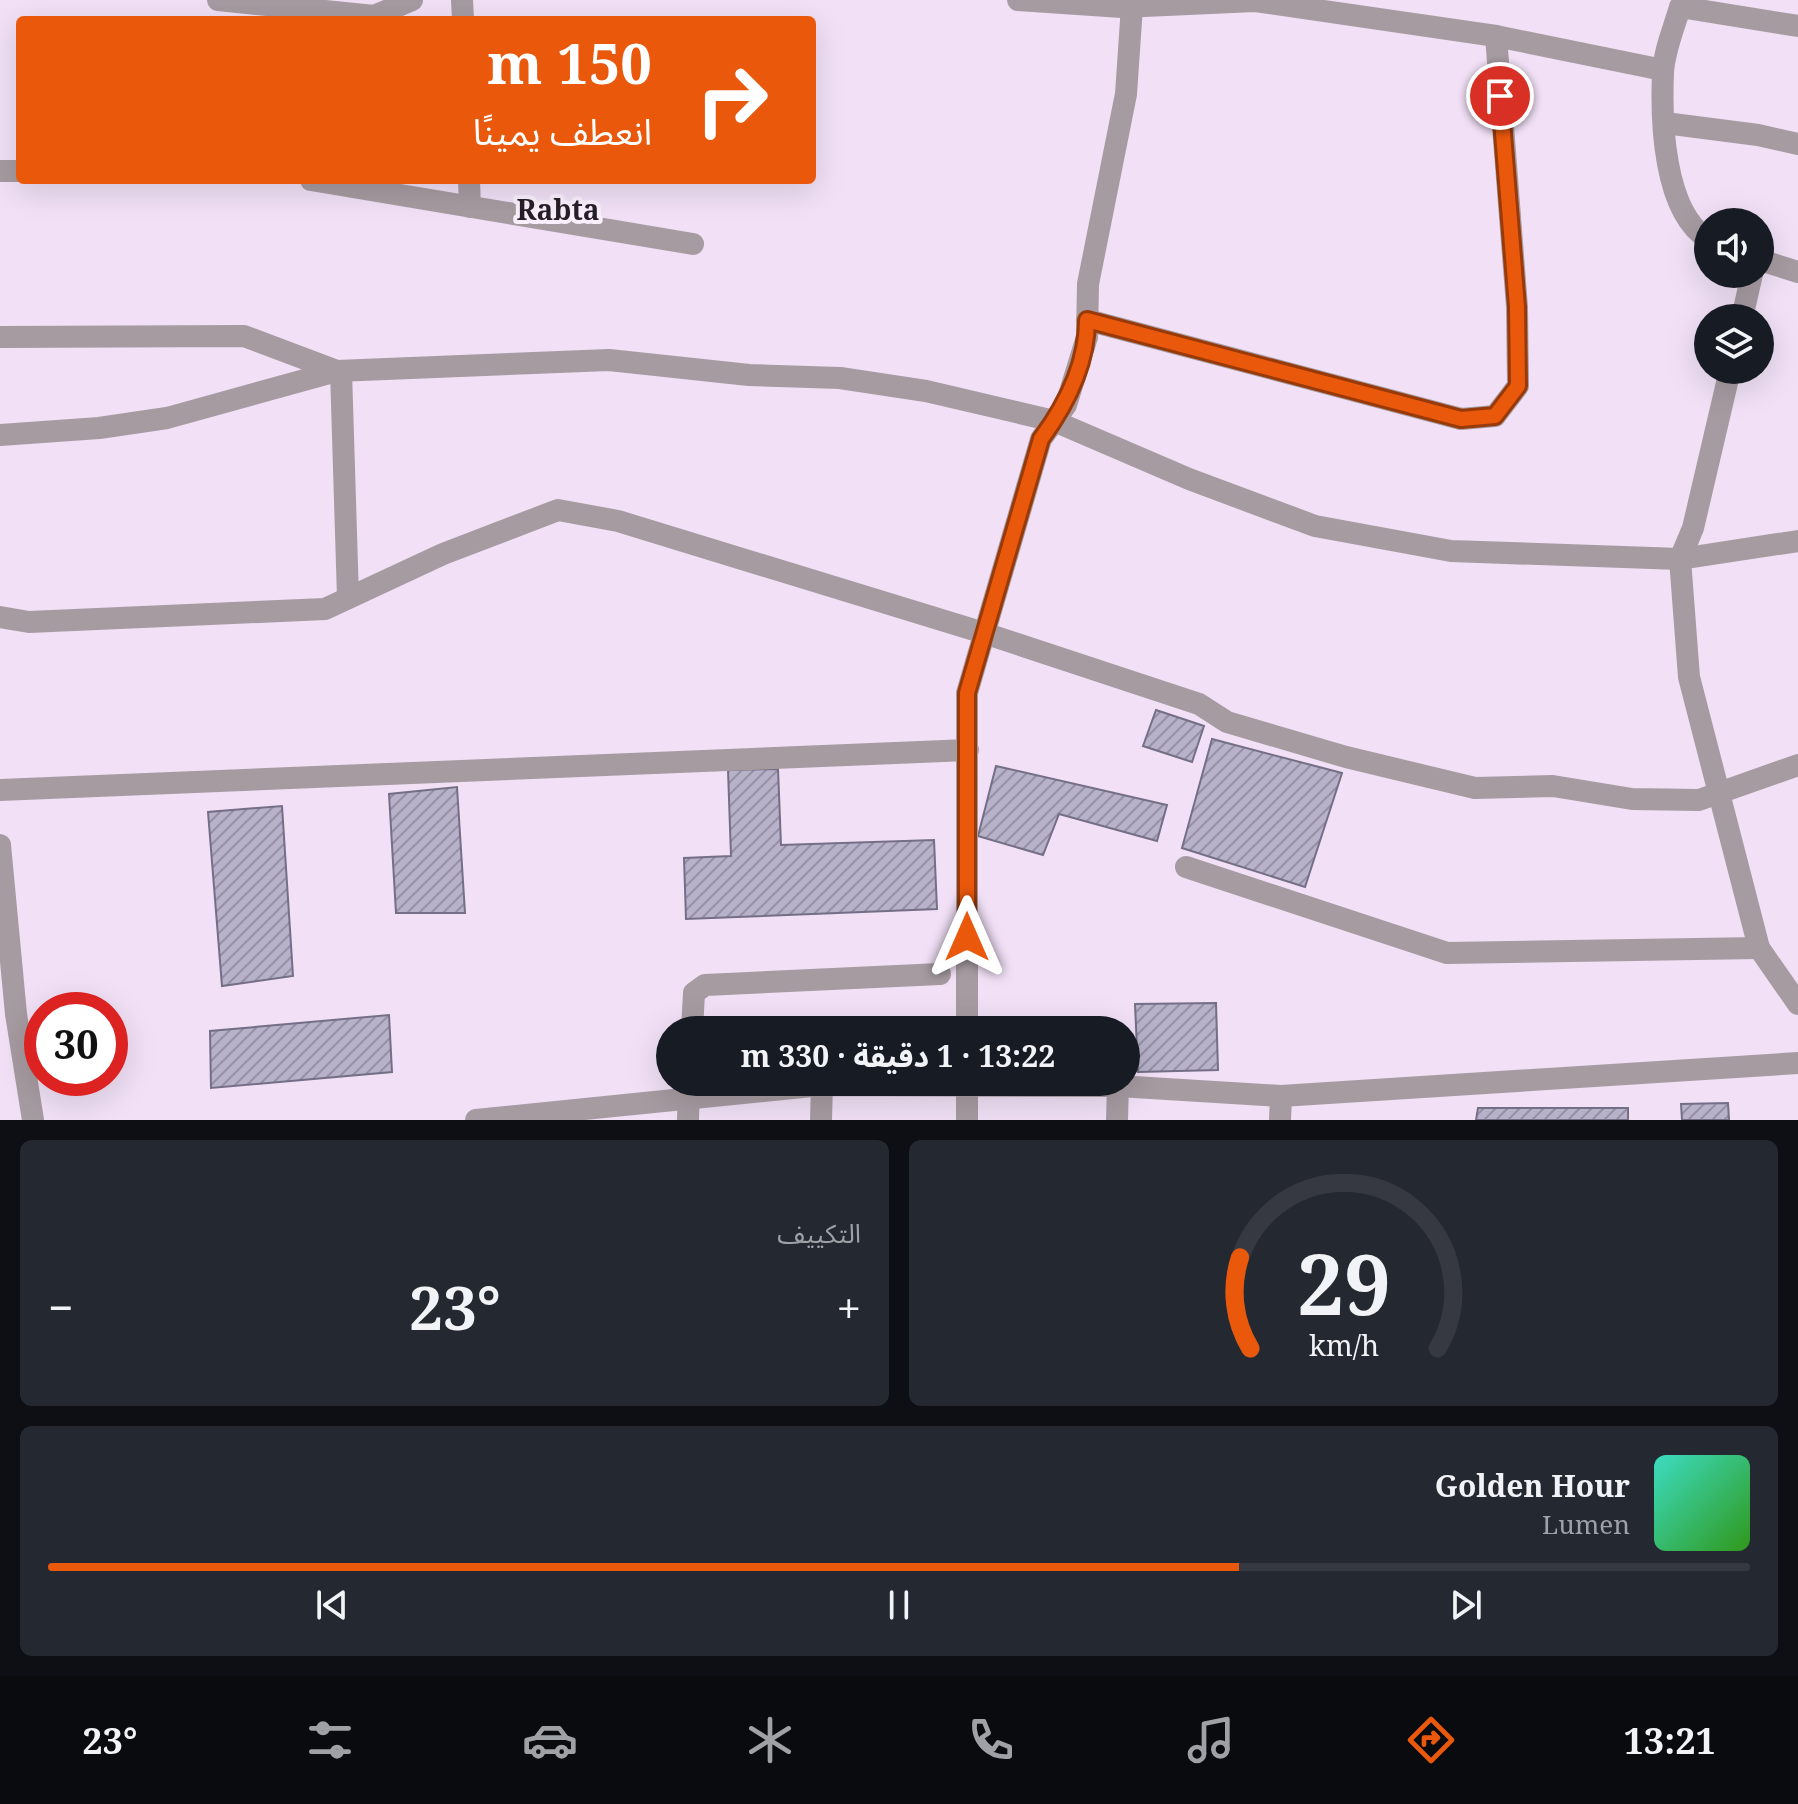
<!DOCTYPE html>
<html lang="ar">
<meta charset="utf-8">
<style>
:root{--surface:#171b24;--page:#242831;--text:#f1f3f6;--muted:#9ea1a6;--line:#363941;--accent:#ea580c}
body{margin:0;font-family:"Noto Serif","Noto Sans Arabic",serif;background:var(--page);color:var(--text);direction:rtl;height:100vh;display:flex;flex-direction:column;font-size:30px;white-space:nowrap}
*{box-sizing:border-box;margin:0}
p{font-size:26px;color:var(--muted)}
.icon{flex:none;width:44px;height:44px;fill:none;stroke:currentColor;stroke-width:2;stroke-linecap:round;stroke-linejoin:round}
.map{position:relative;height:1120px;overflow:hidden;direction:ltr}
.sheet{display:flex;flex-direction:column;gap:20px;padding:20px;background:#0d0f14;flex:1}
.sheet>*{flex:none}
.top-card{position:absolute;left:16px;top:16px;width:800px;height:168px;border-radius:8px;box-shadow:0 8px 32px #0002;direction:rtl;background:#ea580c;color:#fff;overflow:hidden}
.buttons{position:absolute;left:1694px;top:208px;display:grid;gap:16px}
.buttons a{display:grid;place-items:center;width:80px;height:80px;border-radius:50%;background:var(--surface);box-shadow:0 8px 32px #0002;font-size:40px}
.speed{position:absolute;left:24px;top:992px;display:flex;gap:16px;font-size:40px;font-weight:700;text-align:center}
.speed>*{display:grid;place-content:center;width:104px;height:104px;border-radius:50%;background:var(--surface);box-shadow:0 8px 32px #0002;line-height:1}
.speed .limit{border:12px solid #d22;background:#fff;color:#111}
.pin{position:absolute;display:grid;place-items:center;width:68px;height:68px;color:#fff;margin:-34px;border:4px solid #fff;border-radius:50%;box-shadow:0 2px 8px #0007}
.me{position:absolute;width:88px;margin:-44px;rotate:0deg;stroke-linejoin:round;filter:drop-shadow(0 0 6px #0008)}
.turn{display:flex;align-items:center;gap:28px;height:168px;padding:0 32px;font-size:36px}
.turn .icon{width:104px;height:104px;stroke-width:2.5}
.turn b{display:block;font-size:56px;line-height:68px}
.big{font-size:60px;font-weight:700;line-height:1.1}
.sheet .card{flex:1;display:flex;flex-direction:column;justify-content:center;gap:12px;min-width:0;padding:0 28px;border-radius:12px;background:var(--page)}
.sheet .dial{align-items:center;gap:0}
.dial svg{height:208px;overflow:visible;fill:none;stroke:var(--line);stroke-width:7;stroke-linecap:round;text-anchor:middle}
.dial text{fill:var(--text);stroke:none}
.song{display:flex;align-items:center;gap:24px}
.cover{width:96px;height:96px;border-radius:12px;background:linear-gradient(135deg,hsl(170 70% 55%),hsl(110 70% 35%))}
.played{height:8px;border-radius:4px;background:linear-gradient(90deg,var(--accent) 70%,var(--line) 70%)}
.keys{display:flex;justify-content:space-around;direction:ltr}
.heat{display:flex;justify-content:space-between;align-items:center;font-size:44px;direction:ltr}
.sheet .tiles{flex:1;display:grid;gap:20px;grid-template-columns:1fr 1fr}
.card:last-child{grid-column:span 2}
.trip{position:absolute;left:656px;top:1016px;width:484px;height:80px;border-radius:40px;background:var(--surface);box-shadow:0 8px 32px #0002;font-weight:700;line-height:80px;text-align:center;direction:rtl}
.tabs{display:flex;height:128px;justify-content:space-around;align-items:center;background:#090b0e;color:var(--muted)}
.tabs .icon{width:56px;height:56px}
.tabs .selected{color:var(--accent)}
.tabs b{font-size:36px;color:var(--text)}
.map>svg:first-child{display:block}
</style>
<div class="map">
<svg width="1798" height="1120" viewBox="0 0 1798 1120">
<defs>
<pattern id="building-hatch" width="6" height="6" patternUnits="userSpaceOnUse" patternTransform="scale(2)"><rect width="6" height="6" fill="#b7b2ca"/><path d="M-1 1l2-2M0 6l6-6M5 7l2-2" fill="none" stroke="#9590a4"/></pattern>
</defs>
<rect width="100%" height="100%" fill="#f1e0f6"/>
<g fill="url(#building-hatch)" stroke="#746f86" stroke-width="2">
<path d="M1156 710 1204 726 1192 762 1143 746Z"/>
<path d="M1212 739 1342 773 1305 887 1182 848Z"/>
<path d="M996 766 1167 805 1157 841 1059 814 1043 855 978 836Z"/>
<path d="M778 769 781 845 934 840 937 909 686 919 684 858 731 856 728 770Z"/>
<path d="M457 787 465 913H396L389 794Z"/>
<path d="M282 806 293 976 222 986 208 812Z"/>
<path d="M1216 1003 1218 1070 1138 1072 1135 1004Z"/>
<path d="M389 1015 392 1072 211 1088 210 1031Z"/>
<path d="M1728 1103 1729 1120H1682L1681 1104Z"/>
<path d="M1478 1108H1628V1120H1476Z"/>
</g>
<g fill="none" stroke-linecap="round" stroke-linejoin="round">
<g stroke="#a69ba1" stroke-width="22">
<path d="M218 0 374 16 412 0"/>
<path d="M462 0 463 20"/>
<path d="M1018 0 1122 7 1255 1 1496 36 1663 70"/>
<path d="M1665 123 1758 135 1798 144"/>
<path d="M0 171H20"/>
<path d="M311 180 693 244"/>
<path d="M469 180 470 207"/>
<path d="M1708 239C1663 212 1661 119 1663 73 1664 51 1674 28 1680 7L1798 26"/>
<path d="M1760 260 1798 272"/>
<path d="M1742 318 1752 274"/>
<path d="M1087 320 1461 419 1495 416 1518 386 1517 307 1496 36"/>
<path d="M0 337 244 336 337 371"/>
<path d="M1730 370 1693 528 1680 559 1689 677 1759 948 1798 1004"/>
<path d="M341 371 348 598"/>
<path d="M0 435 99 428 167 418 337 371 609 360 749 375 840 378 926 391 1054 421 1189 479 1315 526 1451 551 1680 559 1798 541"/>
<path d="M0 617 29 622 325 609 443 554 558 510 618 521 984 633 1199 704 1227 722 1346 757 1475 788 1553 786 1632 799 1699 800 1798 765"/>
<path d="M0 790 968 750"/>
<path d="M0 845 16 1014 33 1120"/>
<path d="M1186 867 1447 953 1759 948"/>
<path d="M692 1030 694 993 705 985 940 974"/>
<path d="M967 1030V693L1041 439 1066 405 1087 337 1088 284 1126 94 1132 6"/>
<path d="M476 1120 822 1085 1118 1086 1281 1096 1798 1063"/>
<path d="M688 1120 689 1083"/>
<path d="M821 1120 822 1085"/>
<path d="M967 1120V1082"/>
<path d="M1117 1120 1118 1086"/>
<path d="M1280 1120 1281 1096"/>
</g>
</g>
<g fill="none" stroke-linecap="round" stroke-linejoin="round">
<defs>
<path id="route" d="M967 937V693L1041 439C1066 405 1087 364 1087 320L1461 419 1495 416 1518 386 1517 307 1500 96"/>
</defs>
<use href="#route" stroke="#983908" stroke-width="20"/>
<use href="#route" stroke="#ea580c" stroke-width="14"/>
</g>
<g text-anchor="middle" stroke-width="8" stroke-linejoin="round" paint-order="stroke">
<g font-size="28" font-weight="bold" fill="#261f27" stroke="#faf0fd">
<text x="558" y="220">Rabta</text>
</g>
</g>
</svg>
<div class="buttons">
<a><svg class="icon" aria-label="sound" viewBox="0 0 24 24"><path d="M4 9h4l5-4v14l-5-4H4zM17 9q2 3 0 6"/></svg></a>
<a><svg class="icon" aria-label="layers" viewBox="0 0 24 24"><path d="M12 4l9 5-9 5-9-5zM3 14l9 5 9-5"/></svg></a>
</div>
<div class="speed"><div class="limit">30</div></div>
<div class="pin" style="left:1500px;top:96px;background:#d93025"><svg class="icon" aria-label="arrive" viewBox="0 0 24 24"><path d="M6 21V4h12l-3 4 3 4H6"/></svg></div>
<svg class="me" style="left:967px;top:937px" viewBox="-20 -20 40 40"><path d="M0-17L14 15 0 8-14 15z" fill="#ea580c" stroke="#fff" stroke-width="4"/></svg>
<div class="trip">13:22 · 1 دقيقة · 330 m</div>
<div class="top-card">
<div class="turn"><svg class="icon" aria-label="right" viewBox="0 0 24 24"><path d="M7 20v-9h11M14 6l5 5-5 5"/></svg><div><b>150 m</b>انعطف يمينًا</div></div>
</div>
</div>
<section class="sheet">
<div class="tiles">
<div class="card dial"><svg viewBox="0 0 100 80">
<path d="M14 69A42 42 0 1 1 86 69"/>
<path d="M14 69A42 42 0 0 1 10 34" stroke="#ea580c"/>
<text x="50" y="56" font-size="32" font-weight="700">29</text>
<text x="50" y="72" font-size="11">km/h</text>
</svg></div>
<div class="card"><p>التكييف</p>
<div class="heat"><a>−</a><b class="big">23°</b><a>+</a></div>
</div>
<div class="card">
<div class="song"><i class="cover"></i><div><b>Golden Hour</b><p>Lumen</p></div></div>
<div class="played"></div>
<div class="keys"><svg class="icon" aria-label="previous" viewBox="0 0 24 24"><path d="M18 5L8 12l10 7zM5 5v14"/></svg><svg class="icon" aria-label="pause" viewBox="0 0 24 24"><path d="M8 5v14M16 5v14"/></svg><svg class="icon" aria-label="next" viewBox="0 0 24 24"><path d="M6 5l10 7-10 7zM19 5v14"/></svg></div>
</div>
</div>
</section>
<nav class="tabs">
<b>13:21</b>
<svg class="icon selected" aria-label="directions" viewBox="0 0 24 24"><path d="M12 3l9 9-9 9-9-9zM9 14v-3h6M13 9l2 2-2 2"/></svg>
<svg class="icon" aria-label="music" viewBox="0 0 24 24"><path d="M9 18V5l10-2v13"/><circle cx="6" cy="18" r="3"/><circle cx="16" cy="16" r="3"/></svg>
<svg class="icon" aria-label="phone" viewBox="0 0 24 24"><path d="M5 4h4l2 5-3 2q2 4 5 5l2-3 5 2v4C11 20 4 13 5 4z"/></svg>
<svg class="icon" aria-label="climate" viewBox="0 0 24 24"><path d="M12 3v18M4 7l16 10M4 17L20 7"/></svg>
<svg class="icon" aria-label="car" viewBox="0 0 24 24"><path d="M5 17H2v-5l4-1 3-4h7l3 4 3 1v5h-3M9 17h6M6 11h13"/><circle cx="7" cy="17" r="2"/><circle cx="17" cy="17" r="2"/></svg>
<svg class="icon" aria-label="filters" viewBox="0 0 24 24"><path d="M4 7h16M4 17h16"/><circle cx="9" cy="7" r="2"/><circle cx="15" cy="17" r="2"/></svg>
<b>23°</b>
</nav>
